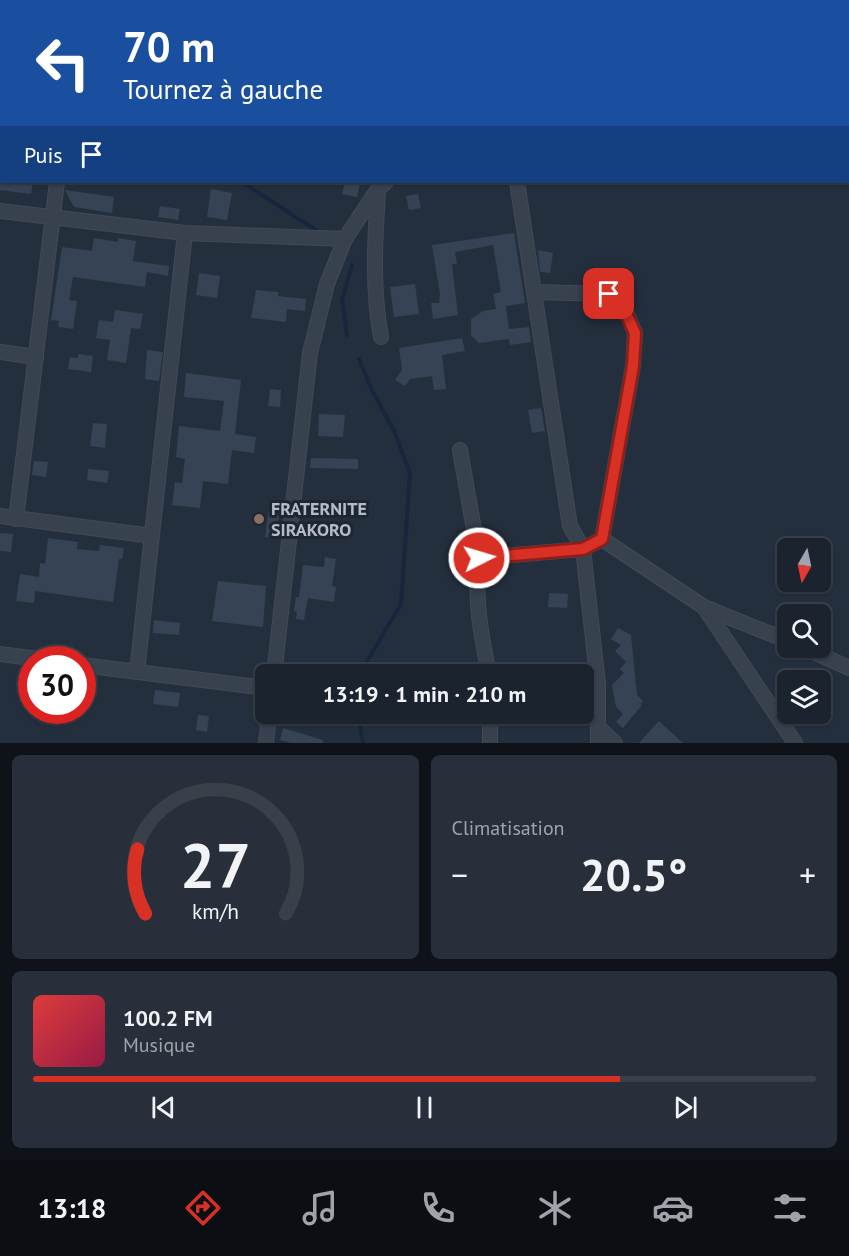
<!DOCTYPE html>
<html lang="fr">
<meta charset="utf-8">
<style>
:root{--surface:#1b232e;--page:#282f3a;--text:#f1f3f6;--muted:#a0a4aa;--line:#39404a;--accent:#d93025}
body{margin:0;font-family:"PT Sans",sans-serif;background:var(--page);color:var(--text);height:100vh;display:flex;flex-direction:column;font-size:22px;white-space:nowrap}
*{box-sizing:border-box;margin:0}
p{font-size:20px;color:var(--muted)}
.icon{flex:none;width:33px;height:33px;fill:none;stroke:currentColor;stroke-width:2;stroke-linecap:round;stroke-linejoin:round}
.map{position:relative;height:743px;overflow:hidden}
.panel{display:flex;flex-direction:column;gap:12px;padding:12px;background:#0f1319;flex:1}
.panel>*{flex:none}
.banner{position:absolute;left:0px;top:0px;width:849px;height:183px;box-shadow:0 2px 4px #0004,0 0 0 2px var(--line);background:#1a4fa0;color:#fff;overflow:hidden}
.needle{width:39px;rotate:189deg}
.tools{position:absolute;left:777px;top:538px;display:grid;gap:12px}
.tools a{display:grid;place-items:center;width:54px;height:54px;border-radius:9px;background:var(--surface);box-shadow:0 2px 4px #0004,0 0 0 2px var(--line);font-size:30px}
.speed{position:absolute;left:18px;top:646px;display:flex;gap:12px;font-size:30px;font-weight:700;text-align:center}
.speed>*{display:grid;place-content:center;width:78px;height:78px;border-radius:50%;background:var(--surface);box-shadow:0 2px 4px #0004,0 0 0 2px var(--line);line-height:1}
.speed .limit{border:9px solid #d22;background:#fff;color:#111}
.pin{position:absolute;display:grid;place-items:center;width:51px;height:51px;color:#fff;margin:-26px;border-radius:12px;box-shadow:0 3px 9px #0006}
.me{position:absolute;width:66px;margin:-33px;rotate:85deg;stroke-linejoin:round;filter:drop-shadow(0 0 4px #0008)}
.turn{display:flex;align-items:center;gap:21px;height:126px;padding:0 24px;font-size:27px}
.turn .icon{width:78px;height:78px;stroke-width:2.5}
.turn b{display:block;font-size:42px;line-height:51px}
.then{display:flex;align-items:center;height:57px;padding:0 24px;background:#0003;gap:12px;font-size:22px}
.big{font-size:45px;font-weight:600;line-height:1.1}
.panel .widget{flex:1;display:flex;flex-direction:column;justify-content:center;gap:9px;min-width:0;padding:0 21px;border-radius:9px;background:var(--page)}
.panel .dial{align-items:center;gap:0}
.dial svg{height:156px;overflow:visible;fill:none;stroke:var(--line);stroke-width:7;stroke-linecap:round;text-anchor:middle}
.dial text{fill:var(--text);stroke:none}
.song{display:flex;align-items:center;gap:18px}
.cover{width:72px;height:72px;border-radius:9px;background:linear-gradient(135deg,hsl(0 70% 55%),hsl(340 70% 35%))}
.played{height:6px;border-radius:3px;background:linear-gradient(90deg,var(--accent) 75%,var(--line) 75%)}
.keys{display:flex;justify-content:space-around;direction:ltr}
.heat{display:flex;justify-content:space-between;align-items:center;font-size:33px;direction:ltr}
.panel .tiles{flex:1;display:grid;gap:12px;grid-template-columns:1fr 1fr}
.widget:last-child{grid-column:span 2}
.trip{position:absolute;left:255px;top:664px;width:339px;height:60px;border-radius:9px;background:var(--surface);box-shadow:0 2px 4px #0004,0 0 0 2px var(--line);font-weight:600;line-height:60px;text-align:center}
.dock{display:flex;height:96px;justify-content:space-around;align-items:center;background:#0b0e12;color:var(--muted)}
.dock .icon{width:42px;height:42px}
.dock .selected{color:var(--accent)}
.dock b{font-size:27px;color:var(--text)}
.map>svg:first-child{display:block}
</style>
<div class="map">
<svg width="849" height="743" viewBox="0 0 849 743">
<rect width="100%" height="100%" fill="#242f3e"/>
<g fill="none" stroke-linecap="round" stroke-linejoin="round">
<g stroke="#17263c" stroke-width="4">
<path d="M36 0 38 2"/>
<path d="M242 182 322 234"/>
<path d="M347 336 342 300 352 265"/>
<path d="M359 675 401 604 410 473 394 431 372 390 359 359"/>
<path d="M358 715 363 743"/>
</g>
</g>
<g fill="#364354">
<path d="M0 182H33L31 194 0 190Z"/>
<path d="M345 182 360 184 357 197 342 194Z"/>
<path d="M211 189 232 193 227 220 207 217Z"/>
<path d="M65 190 114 197 112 213 74 207Z"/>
<path d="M418 194 421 208 409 210 406 196Z"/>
<path d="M160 206 180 209 178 220 158 217Z"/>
<path d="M514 233 525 303 506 306 509 329 529 327 531 342 510 345 509 339 479 343 471 336V319L483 311 496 309 493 294 501 292 493 245 455 252 457 264H452L458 315 433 319 431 303H439L440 294 432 245Z"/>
<path d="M94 238 118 242V238L136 241 133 261 169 266 168 276 147 272 145 287 73 277 69 300 77 301 73 329 58 327 59 321 51 320 62 247 92 251Z"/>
<path d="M538 250 553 253 550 273 540 272Z"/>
<path d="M199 273 220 276 217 298 196 295Z"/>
<path d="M415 284 419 314 394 317 390 287Z"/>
<path d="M256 290 278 292V296L306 299 305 311 287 309 286 322 251 318Z"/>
<path d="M115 310 143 314 140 329 131 328 126 363 107 360 110 340 96 338 99 320 113 322Z"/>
<path d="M462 338 465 351 442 355 446 389 434 390 432 376 410 379 405 386 395 380 402 370 399 348Z"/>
<path d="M147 350 163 352 159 381 145 379Z"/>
<path d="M78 354 93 356 91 372 68 369 70 357 78 358Z"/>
<path d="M186 373 241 380 235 434 256 437 254 453 232 450 228 484 203 481 200 508 172 505 175 482 182 483 185 459 176 457 179 426 220 431 224 401 184 397Z"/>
<path d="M270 389 281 390 280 407 268 406Z"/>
<path d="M541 408 545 431 532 433 528 410Z"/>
<path d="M319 414 345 415 343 437 318 436Z"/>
<path d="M93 423 107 424 105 448 90 446Z"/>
<path d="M311 458 358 459V469L310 468Z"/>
<path d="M34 461 48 462 46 477 32 475Z"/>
<path d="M88 469 109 471 107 483 87 480Z"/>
<path d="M270 502 281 503 276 538 265 537Z"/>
<path d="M0 533 13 534 11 552 0 551Z"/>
<path d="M48 538 78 542 77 549 99 551 100 545 124 548 122 559H119L113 602 35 591 34 603 16 601 20 574 39 577 40 563 45 564Z"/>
<path d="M325 557 336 559 332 586 336 587 334 602 308 598 304 620 296 619 297 612 294 611 296 597H299L303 565 324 567Z"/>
<path d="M218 581 266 586 263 627 212 621Z"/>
<path d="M549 593 568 594 567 608 548 607Z"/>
<path d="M154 620 180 623 179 635 153 633Z"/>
<path d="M618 628 631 635 637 695 643 701 640 704 642 705 623 728 616 722 623 714 616 707 612 685 624 673 620 669 626 662 615 651 621 645 611 639Z"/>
<path d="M155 690 180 693 178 707 153 704Z"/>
<path d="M198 715 209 716 207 732 196 730Z"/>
<path d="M659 721 683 743H639Z"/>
<path d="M283 728 323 740V743H291L280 740Z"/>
</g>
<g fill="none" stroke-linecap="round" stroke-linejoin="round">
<defs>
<g id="minor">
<path d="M290 0V2"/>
<path d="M394 2V0"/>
<path d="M490 2 491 0"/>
<path d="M581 2 582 0"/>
<path d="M676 2V0"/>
<path d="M0 69H2"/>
<path d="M517 182 570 526 583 549 598 684V743"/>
<path d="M378 191C375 240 372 289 381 337"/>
<path d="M0 211 185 233 345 239"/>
<path d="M534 292 609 294 625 309 635 333 633 366 602 539"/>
<path d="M0 352 36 357"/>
<path d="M460 450 479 558 583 549 602 539 704 607 795 743"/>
<path d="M0 516 152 536"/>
<path d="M16 519 57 182"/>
<path d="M479 558C474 600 481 633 489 675"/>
<path d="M704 607 788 641"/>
<path d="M805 648 849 668"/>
<path d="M0 654 46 660"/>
<path d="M82 665 266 688"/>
<path d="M137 672 185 233"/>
<path d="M274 675 310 353 327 284 345 239 378 189 386 182"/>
<path d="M490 714V743"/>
<path d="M598 727 615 743"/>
<path d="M266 743 269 714"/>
</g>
</defs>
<use href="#minor" stroke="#414a57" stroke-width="16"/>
<use href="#minor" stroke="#38414e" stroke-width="14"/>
</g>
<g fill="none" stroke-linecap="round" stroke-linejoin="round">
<defs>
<path id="route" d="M479 558 583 549 602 539 633 366 635 333 624 309 609 294"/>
</defs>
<use href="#route" stroke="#8d1f18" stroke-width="15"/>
<use href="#route" stroke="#d93025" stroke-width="10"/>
</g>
<circle fill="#8d6e63" stroke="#1d2633" stroke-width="2" cx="259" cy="519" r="6"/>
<g text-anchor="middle" stroke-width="6" stroke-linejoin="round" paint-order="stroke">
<g font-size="18" font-weight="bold" fill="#b4bcc9" stroke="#1d2633" text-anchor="start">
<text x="271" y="515">FRATERNITE<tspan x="271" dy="21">SIRAKORO</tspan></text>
</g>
</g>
</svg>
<div class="tools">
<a><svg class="needle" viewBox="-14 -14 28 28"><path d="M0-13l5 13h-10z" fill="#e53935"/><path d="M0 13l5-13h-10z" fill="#a0a4aa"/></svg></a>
<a><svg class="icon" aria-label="search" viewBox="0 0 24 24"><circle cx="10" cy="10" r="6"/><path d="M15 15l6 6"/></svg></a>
<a><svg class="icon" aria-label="layers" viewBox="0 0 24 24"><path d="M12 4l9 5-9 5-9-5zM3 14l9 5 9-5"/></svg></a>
</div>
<div class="speed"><div class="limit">30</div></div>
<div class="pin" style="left:609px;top:294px;background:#d93025"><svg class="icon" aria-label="arrive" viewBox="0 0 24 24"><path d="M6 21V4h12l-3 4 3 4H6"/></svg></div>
<svg class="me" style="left:479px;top:558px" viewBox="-20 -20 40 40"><circle r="17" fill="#d93025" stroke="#fff" stroke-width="3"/><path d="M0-11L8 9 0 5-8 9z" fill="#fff"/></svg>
<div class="trip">13:19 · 1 min · 210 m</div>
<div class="banner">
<div class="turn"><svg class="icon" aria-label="left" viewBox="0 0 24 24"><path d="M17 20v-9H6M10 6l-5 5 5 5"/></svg><div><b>70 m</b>Tournez à gauche</div></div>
<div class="then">Puis<svg class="icon" aria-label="arrive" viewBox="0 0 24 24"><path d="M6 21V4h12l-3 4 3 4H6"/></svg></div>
</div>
</div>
<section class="panel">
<div class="tiles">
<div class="widget dial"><svg viewBox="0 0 100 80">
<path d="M14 69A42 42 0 1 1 86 69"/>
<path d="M14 69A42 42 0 0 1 10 36" stroke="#d93025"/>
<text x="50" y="56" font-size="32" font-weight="700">27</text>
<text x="50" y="72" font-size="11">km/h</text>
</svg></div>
<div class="widget"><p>Climatisation</p>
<div class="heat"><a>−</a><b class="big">20.5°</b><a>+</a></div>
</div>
<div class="widget">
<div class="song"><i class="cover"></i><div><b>100.2 FM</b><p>Musique</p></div></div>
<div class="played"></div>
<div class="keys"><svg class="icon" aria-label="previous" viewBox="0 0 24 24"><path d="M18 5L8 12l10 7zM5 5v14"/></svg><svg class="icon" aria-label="pause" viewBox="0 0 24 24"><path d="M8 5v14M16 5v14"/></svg><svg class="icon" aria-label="next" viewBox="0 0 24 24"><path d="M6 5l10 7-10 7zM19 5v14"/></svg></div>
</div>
</div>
</section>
<nav class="dock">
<b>13:18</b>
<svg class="icon selected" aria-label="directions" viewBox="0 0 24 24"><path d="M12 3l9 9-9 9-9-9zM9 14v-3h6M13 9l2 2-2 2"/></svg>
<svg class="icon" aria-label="music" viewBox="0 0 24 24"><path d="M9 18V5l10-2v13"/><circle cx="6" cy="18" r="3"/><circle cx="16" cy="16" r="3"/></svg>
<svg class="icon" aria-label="phone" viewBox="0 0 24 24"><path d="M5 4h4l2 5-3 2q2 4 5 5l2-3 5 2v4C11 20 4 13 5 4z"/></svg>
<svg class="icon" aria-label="climate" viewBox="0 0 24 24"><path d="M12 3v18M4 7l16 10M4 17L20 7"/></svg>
<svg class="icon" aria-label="car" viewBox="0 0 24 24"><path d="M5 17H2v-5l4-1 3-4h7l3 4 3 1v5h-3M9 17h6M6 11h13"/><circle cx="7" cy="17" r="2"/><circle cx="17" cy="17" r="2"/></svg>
<svg class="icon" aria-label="filters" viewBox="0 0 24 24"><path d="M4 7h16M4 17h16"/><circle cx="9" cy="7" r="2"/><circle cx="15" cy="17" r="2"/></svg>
</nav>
